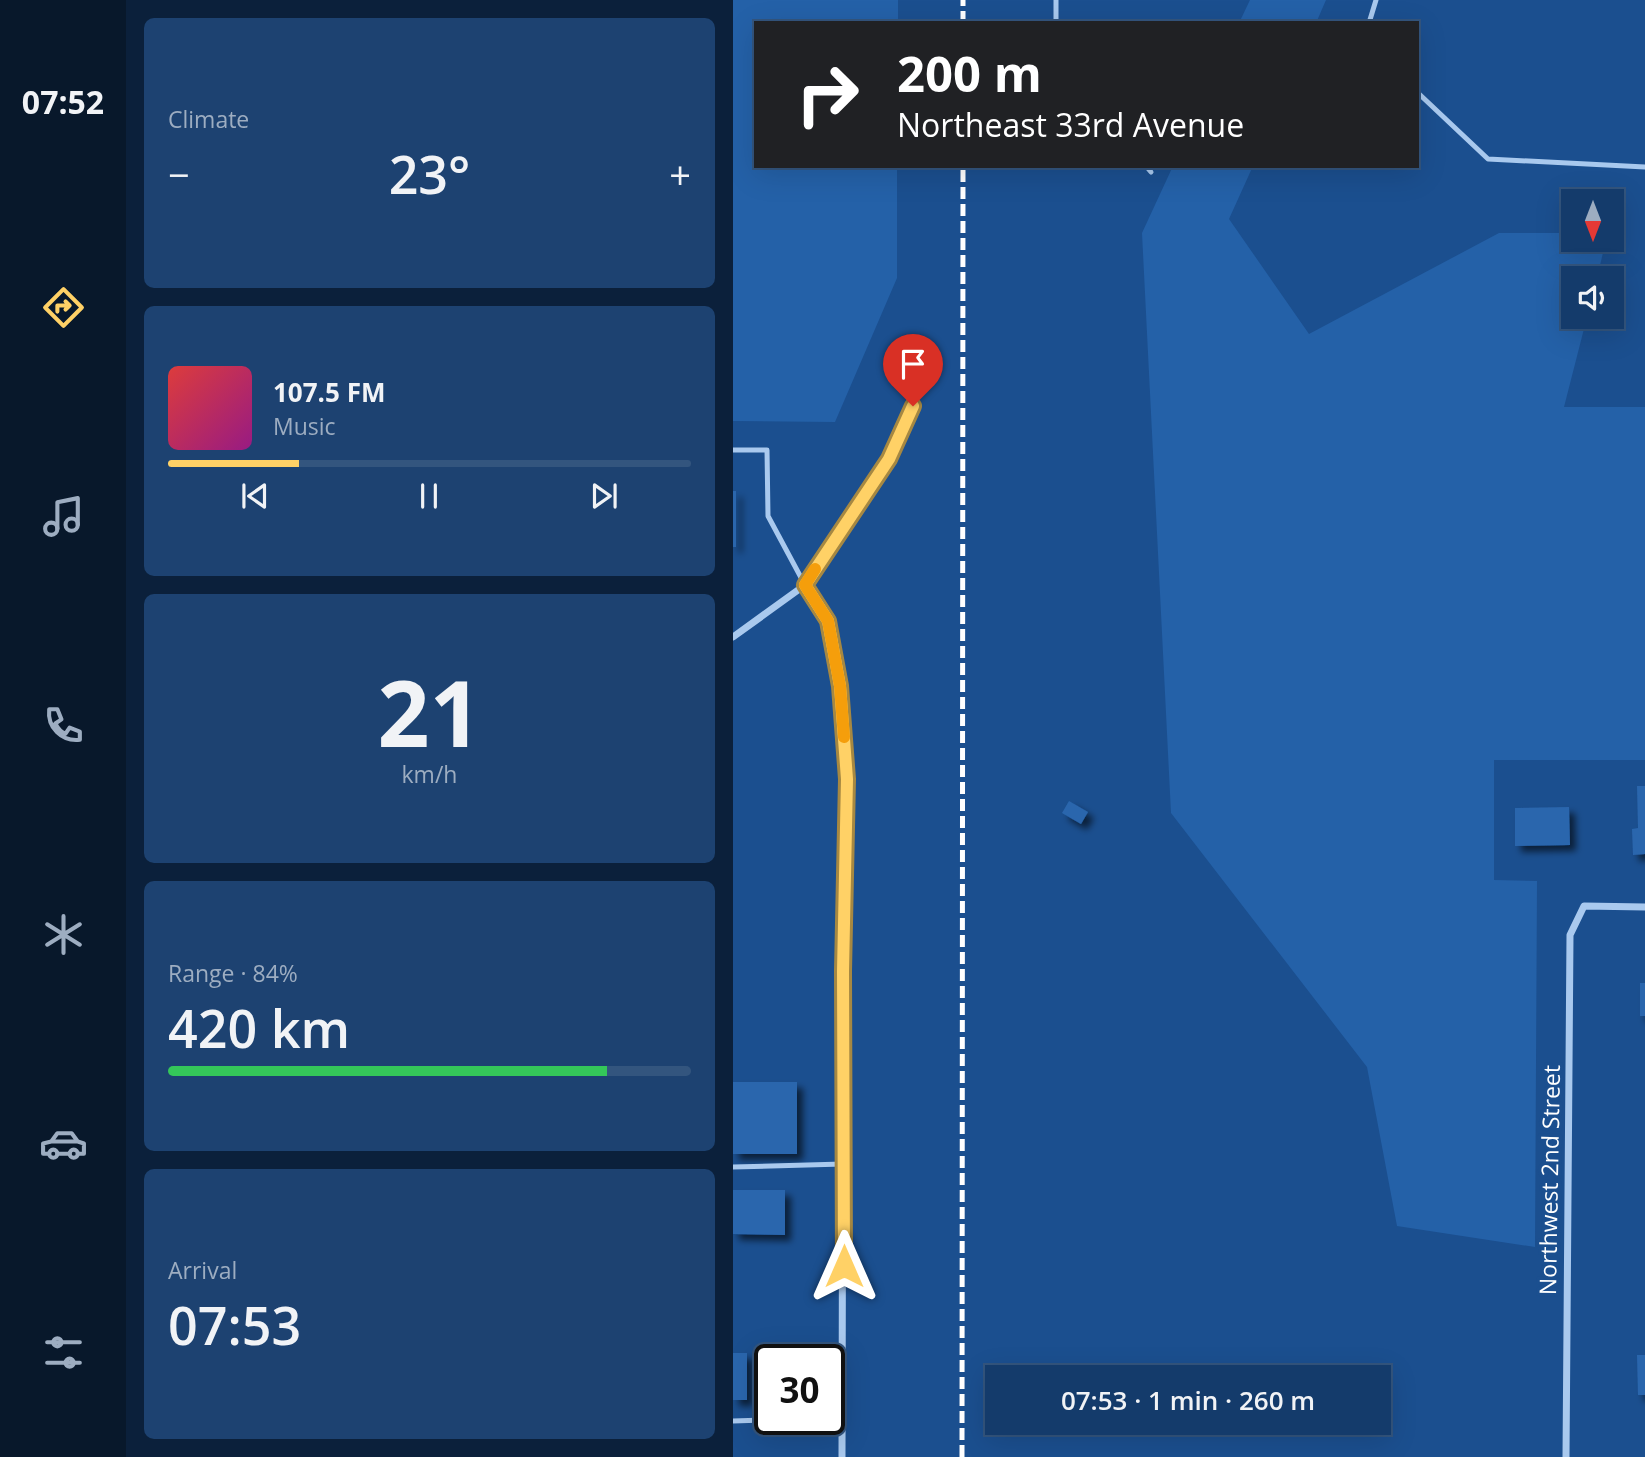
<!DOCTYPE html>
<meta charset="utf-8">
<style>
:root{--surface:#143b6b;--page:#1d4271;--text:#f1f3f6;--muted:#9dadc1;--line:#33557e;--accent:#ffd166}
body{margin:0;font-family:"Open Sans",sans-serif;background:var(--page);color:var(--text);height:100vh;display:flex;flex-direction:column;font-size:26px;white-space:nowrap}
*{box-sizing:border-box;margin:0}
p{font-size:23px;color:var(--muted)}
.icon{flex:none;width:38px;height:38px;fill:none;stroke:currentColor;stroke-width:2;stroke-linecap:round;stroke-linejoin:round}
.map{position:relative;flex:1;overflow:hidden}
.sheet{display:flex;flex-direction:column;gap:18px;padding:18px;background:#0b203b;width:607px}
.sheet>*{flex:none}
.top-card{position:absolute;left:21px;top:21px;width:665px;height:147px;border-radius:0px;box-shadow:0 7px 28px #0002,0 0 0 2px var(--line);background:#202124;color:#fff;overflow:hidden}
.needle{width:46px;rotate:180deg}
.tools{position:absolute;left:828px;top:189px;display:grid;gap:14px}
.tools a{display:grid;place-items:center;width:63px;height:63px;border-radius:0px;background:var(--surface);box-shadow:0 7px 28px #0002,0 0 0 2px var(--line);font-size:35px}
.speed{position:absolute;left:21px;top:1344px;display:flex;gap:14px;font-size:35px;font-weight:700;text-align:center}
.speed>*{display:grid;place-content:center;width:91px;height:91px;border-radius:50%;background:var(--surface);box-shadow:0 7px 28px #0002,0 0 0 2px var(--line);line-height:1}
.speed .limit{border:4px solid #111;border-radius:10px;background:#fff;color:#111}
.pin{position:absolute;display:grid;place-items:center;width:60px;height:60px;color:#fff;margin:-72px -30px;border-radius:50% 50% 50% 0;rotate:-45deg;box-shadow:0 0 7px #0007}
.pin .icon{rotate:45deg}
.me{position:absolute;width:77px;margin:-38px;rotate:0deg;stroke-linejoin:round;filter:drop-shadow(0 0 5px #0008)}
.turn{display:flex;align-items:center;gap:24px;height:147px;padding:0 28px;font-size:32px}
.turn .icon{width:91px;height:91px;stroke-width:2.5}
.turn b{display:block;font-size:49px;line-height:60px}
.big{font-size:52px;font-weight:600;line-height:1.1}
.sheet .widget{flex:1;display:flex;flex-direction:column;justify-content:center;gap:10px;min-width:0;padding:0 24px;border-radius:10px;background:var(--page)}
.sheet .dial{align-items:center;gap:0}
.dial b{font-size:91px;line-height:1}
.song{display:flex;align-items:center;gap:21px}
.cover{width:84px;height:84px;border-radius:10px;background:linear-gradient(135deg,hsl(0 70% 55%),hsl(310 70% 35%))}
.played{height:7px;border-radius:4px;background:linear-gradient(90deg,var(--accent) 25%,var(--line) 25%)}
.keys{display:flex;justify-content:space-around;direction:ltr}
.heat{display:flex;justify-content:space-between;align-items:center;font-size:38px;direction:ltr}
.charge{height:10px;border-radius:5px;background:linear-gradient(90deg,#34c759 84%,var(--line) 0)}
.trip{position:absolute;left:252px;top:1365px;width:406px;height:70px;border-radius:0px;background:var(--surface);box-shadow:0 7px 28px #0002,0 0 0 2px var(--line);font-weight:600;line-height:70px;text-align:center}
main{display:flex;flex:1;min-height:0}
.tab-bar{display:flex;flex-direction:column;width:126px;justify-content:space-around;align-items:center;background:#08182b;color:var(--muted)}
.tab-bar .icon{width:49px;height:49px}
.tab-bar .active{color:var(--accent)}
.tab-bar b{font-size:32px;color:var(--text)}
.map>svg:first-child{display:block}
</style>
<main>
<nav class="tab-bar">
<b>07:52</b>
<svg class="icon active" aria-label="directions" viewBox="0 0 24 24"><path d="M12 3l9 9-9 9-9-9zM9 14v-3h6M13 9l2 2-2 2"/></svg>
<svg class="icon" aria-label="music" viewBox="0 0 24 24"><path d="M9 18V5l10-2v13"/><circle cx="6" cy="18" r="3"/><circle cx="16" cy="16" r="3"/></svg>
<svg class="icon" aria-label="phone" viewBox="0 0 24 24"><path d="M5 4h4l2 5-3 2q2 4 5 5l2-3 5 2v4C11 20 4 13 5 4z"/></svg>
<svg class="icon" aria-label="climate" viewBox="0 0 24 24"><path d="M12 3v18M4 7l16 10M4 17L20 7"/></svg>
<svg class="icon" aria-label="car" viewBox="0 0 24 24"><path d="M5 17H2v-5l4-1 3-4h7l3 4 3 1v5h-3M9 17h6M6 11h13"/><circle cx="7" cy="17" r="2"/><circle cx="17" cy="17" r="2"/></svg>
<svg class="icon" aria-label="filters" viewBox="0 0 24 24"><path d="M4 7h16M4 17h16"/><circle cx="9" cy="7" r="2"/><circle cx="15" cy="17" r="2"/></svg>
</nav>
<section class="sheet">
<div class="widget"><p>Climate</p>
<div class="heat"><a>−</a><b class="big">23°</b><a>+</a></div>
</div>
<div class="widget">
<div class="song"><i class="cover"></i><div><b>107.5 FM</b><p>Music</p></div></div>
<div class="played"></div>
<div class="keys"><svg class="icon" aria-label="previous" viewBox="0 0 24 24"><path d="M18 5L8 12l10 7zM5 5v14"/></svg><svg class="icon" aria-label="pause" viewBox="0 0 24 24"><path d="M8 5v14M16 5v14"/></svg><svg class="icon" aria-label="next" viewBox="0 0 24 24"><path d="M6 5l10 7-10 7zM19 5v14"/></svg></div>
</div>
<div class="widget dial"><b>21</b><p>km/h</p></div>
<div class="widget"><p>Range · 84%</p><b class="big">420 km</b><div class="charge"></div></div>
<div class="widget"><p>Arrival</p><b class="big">07:53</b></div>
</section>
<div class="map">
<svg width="912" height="1457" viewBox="0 0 912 1457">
<defs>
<filter id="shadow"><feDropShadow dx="6" dy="6" stdDeviation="3.5" flood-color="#0009"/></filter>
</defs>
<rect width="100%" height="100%" fill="#1b4f8f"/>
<g fill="#2461a8">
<path d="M0 0H165V23H23V166H164V278L102 422 0 421Z"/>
<path d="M517 0H593L583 23H506Z"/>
<path d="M440 166H520L496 219 576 334 766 233H840V240H873L864 278H840V317H854L831 407H912V760H761V880L804 881 802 1247 664 1226 634 1067 438 813 409 233Z"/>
</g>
<g fill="#2a66ad" filter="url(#shadow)">
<rect x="0" y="491" width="3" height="56"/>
<path d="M904 786H912V854L900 855 899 829 905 828Z"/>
<path d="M336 801 355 812 348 824 329 813Z"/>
<path d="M836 807 837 845 782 846V808Z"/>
<rect x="907" y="983" width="5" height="33"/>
<rect x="0" y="1082" width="64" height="72"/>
<path d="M0 1190H52V1235L0 1234Z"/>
<rect x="0" y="1353" width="14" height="47"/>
<path d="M904 1355H912V1395H905Z"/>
</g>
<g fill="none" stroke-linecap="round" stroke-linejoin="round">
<g stroke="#a9c9ee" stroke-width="5">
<path d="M323 23V0"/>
<path d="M636 23 643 0"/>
<path d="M684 92 755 159 912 167"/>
<path d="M413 166 418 172"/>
<path d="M0 450H34L35 516 72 585"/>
<path d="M0 1167 110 1164"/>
<path d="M96 1416 110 1415"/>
<path d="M0 1421 56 1419"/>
</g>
<g stroke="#a9c9ee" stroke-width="7">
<path d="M72 585 95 621 108 686 114 779 110 971 109 1457"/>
<path d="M0 637 72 585 156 459 180 406"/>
<path d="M833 1457 837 935 851 906 912 907"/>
</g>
<g stroke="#fff" stroke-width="5" stroke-dasharray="12 5" stroke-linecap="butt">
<path d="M230 23V0"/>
<path d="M229 1457 230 166"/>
</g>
</g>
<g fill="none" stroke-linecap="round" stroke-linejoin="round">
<defs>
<path id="route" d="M111 1266 110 971 114 779 107 686 95 621 72 585 156 459 180 406"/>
</defs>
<use href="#route" stroke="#a68842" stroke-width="18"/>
<use href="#route" stroke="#ffd166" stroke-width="12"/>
<path stroke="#f59e0b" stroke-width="12" d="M82 569 72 585 95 621 107 686 111 737"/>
</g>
<g text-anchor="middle" stroke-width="7" stroke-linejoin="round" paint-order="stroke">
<g font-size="23" fill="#fff" stroke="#1b4f8f">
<text transform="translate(817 1180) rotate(-89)" y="8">Northwest 2nd Street</text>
</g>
</g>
</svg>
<div class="tools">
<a><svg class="needle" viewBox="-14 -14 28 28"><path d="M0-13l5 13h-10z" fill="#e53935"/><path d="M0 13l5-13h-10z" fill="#9dadc1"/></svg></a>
<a><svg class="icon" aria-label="sound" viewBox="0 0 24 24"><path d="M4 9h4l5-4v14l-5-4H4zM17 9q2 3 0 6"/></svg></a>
</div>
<div class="speed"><div class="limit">30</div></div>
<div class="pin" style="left:180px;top:406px;background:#d93025"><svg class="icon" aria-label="arrive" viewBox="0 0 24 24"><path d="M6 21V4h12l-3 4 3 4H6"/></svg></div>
<svg class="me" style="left:111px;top:1266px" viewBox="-20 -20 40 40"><path d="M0-17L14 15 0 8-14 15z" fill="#ffd166" stroke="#fff" stroke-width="4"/></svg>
<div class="trip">07:53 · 1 min · 260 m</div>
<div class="top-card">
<div class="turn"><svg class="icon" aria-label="right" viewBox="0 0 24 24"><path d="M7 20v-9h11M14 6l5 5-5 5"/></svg><div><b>200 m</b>Northeast 33rd Avenue</div></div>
</div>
</div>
</main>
